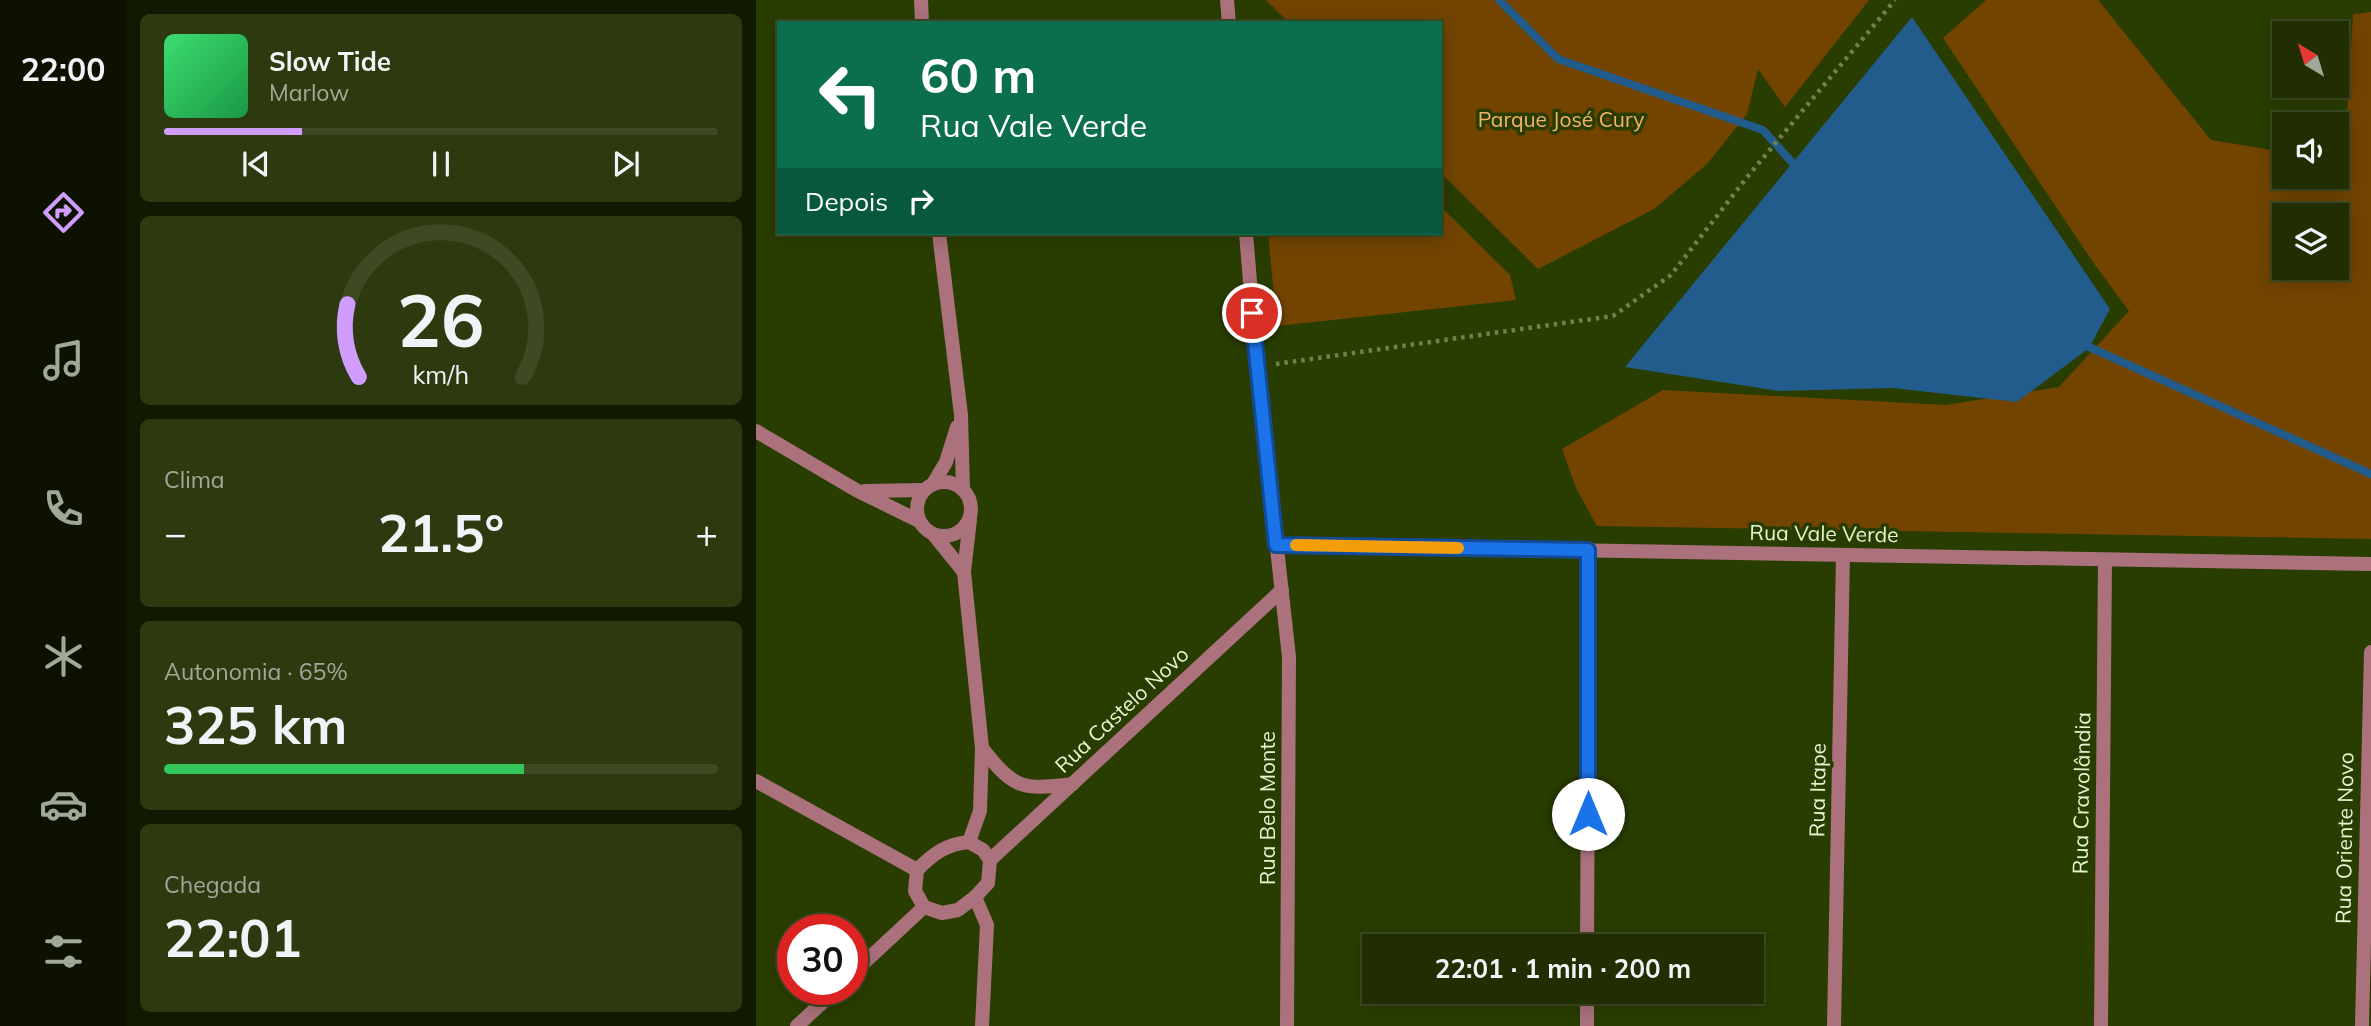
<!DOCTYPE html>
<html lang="pt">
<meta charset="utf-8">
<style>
:root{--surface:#202e01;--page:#2d3a10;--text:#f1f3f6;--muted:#a2a899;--line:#3d4a23;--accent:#d09dff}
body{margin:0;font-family:Mulish,sans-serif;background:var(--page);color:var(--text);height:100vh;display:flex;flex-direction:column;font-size:26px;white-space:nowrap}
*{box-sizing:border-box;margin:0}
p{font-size:23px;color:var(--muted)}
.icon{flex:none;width:38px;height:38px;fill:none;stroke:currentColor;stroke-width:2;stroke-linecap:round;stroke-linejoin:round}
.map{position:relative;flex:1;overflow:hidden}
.panel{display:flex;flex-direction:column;gap:14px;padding:14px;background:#121901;width:630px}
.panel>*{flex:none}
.top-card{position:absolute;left:21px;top:21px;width:665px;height:214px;border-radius:0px;box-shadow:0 4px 18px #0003,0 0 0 2px var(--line);background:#0b6e4f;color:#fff;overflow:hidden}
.needle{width:46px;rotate:322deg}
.controls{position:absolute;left:1516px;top:21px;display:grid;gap:14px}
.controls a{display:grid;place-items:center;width:77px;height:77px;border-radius:0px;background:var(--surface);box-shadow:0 4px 18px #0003,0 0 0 2px var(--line);font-size:35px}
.speed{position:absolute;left:21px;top:914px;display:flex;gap:14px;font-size:35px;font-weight:700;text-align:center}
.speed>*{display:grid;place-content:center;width:91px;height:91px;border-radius:50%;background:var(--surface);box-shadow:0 4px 18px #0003,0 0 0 2px var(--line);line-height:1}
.speed .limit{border:10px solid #d22;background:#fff;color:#111}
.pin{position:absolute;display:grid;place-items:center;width:60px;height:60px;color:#fff;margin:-30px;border:4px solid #fff;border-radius:50%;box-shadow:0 2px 7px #0007}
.me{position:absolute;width:77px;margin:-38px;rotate:0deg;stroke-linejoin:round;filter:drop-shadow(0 0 5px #0008)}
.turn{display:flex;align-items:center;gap:24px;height:147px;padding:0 28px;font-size:32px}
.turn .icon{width:91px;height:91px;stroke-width:2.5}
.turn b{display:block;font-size:49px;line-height:60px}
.then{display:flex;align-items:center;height:66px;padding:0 28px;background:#0003;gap:14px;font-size:26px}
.big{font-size:52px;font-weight:700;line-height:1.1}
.panel .widget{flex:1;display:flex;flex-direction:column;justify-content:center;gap:10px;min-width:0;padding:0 24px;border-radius:10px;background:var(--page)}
.panel .dial{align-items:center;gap:0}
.dial svg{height:182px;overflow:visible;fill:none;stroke:var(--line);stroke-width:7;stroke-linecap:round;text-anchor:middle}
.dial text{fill:var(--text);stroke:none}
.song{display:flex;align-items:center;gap:21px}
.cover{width:84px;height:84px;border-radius:10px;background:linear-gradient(135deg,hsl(140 70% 55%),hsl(140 70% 35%))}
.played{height:7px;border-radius:4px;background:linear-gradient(90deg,var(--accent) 25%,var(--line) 25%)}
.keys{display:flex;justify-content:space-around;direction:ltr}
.heat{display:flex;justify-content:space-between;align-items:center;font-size:38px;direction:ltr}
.charge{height:10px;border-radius:5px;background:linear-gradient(90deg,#34c759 65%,var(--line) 0)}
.trip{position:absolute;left:606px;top:934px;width:402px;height:70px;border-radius:0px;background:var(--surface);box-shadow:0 4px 18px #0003,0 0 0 2px var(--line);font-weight:700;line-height:70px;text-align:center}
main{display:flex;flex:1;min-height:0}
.menu{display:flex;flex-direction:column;width:126px;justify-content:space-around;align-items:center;background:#0d1200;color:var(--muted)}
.menu .icon{width:49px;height:49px}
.menu .active{color:var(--accent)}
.menu b{font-size:32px;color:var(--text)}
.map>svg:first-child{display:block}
</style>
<main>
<nav class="menu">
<b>22:00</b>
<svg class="icon active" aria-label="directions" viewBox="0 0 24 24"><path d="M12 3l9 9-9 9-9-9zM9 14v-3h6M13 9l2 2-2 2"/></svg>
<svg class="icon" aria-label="music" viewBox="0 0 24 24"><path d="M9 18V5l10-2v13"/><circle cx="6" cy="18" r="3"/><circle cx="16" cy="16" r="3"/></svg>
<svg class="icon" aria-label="phone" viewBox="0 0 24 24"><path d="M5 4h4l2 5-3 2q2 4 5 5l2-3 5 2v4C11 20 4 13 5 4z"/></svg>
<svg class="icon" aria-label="climate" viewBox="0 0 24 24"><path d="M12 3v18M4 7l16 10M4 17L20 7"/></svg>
<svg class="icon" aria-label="car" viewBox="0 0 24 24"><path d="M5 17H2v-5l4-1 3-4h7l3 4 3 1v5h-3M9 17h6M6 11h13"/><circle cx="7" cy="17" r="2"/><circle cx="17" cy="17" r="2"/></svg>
<svg class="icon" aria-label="filters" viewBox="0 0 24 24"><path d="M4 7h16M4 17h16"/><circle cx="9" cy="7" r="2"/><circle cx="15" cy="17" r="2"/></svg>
</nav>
<section class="panel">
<div class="widget">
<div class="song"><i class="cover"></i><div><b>Slow Tide</b><p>Marlow</p></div></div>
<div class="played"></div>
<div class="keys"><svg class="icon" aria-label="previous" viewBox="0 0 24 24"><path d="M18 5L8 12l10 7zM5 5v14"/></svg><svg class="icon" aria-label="pause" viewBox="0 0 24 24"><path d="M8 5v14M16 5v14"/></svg><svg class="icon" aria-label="next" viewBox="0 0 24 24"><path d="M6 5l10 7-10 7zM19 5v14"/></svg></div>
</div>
<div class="widget dial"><svg viewBox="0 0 100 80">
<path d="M14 69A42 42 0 1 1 86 69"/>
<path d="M14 69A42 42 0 0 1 9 37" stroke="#d09dff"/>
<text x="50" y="56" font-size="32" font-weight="700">26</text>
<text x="50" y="72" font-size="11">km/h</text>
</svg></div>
<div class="widget"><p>Clima</p>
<div class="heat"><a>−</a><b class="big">21.5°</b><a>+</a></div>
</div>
<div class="widget"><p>Autonomia · 65%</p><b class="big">325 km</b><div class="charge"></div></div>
<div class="widget"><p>Chegada</p><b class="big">22:01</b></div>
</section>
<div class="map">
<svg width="1615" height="1026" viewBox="0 0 1615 1026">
<rect width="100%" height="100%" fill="#2a3d01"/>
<g fill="#724400" fill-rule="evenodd">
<path d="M510 0H1113L1029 107 1002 69 991 114 951 164 898 209 782 269 684 172V23H533Z"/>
<path d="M1230 0H1342L1455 140 1528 152V177H1580V136L1590 133 1597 14 1615 12V539L841 526 820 488 806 449 907 390 1190 405 1303 387 1373 311 1339 265 1187 38ZM1528 215H1580V268H1528Z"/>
<path d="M684 206 754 275 760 300 521 326 512 233H684Z"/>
</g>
<path fill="#225c8c" d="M1156 17 1354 309 1333 348 1261 402 1137 388 1023 391 869 367Z"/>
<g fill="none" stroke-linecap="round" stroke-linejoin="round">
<g stroke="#225c8c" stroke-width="8">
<path d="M743 0 802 59 1007 130 1043 170"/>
<path d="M1324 343 1615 474"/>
</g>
<path stroke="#6f814d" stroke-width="4.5" stroke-dasharray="3.5 5" stroke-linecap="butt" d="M520 364 857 316 915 275 992 176 1139 0"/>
<g stroke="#ab727d" stroke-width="14">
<path d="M165 0 166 23"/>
<path d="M471 0 473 23"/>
<path d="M183 233 205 415 207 490"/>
<path d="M490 233 501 367 533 657 531 1026"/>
<path d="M0 431 100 490 163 521"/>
<circle cx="188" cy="509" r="27"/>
<path d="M177 484 190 462 201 427"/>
<path d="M109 491 168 490"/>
<path d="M178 535 208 572"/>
<path d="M520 545 1615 564"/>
<path d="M226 748C259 790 266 790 317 784"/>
<path d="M0 781 161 870"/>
<path d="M213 842 224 811 226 748 208 572 214 519"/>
<path d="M213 842 227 850 234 860 232 883 219 897 202 910 186 913 168 907 159 891 161 870C177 854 190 844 213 842Z"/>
<path d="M234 860 526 590"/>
<path d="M219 897 231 925 226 1026"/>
<path d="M831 947 833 550"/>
<path d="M96 974 168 907"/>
<path d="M41 1026 81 989"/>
<path d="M831 1026V992"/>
<path d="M1078 1026 1087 555"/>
<path d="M1345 1026 1349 560"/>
<path d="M1606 1026 1615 652"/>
</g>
</g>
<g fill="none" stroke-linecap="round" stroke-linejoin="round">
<defs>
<path id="route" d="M496 313 520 545 832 550V814"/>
</defs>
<use href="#route" stroke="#114b97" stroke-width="18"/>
<use href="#route" stroke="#1a73e8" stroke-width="12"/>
<path stroke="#f59e0b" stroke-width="12" d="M540 545 702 548"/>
</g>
<g text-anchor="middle" stroke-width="7" stroke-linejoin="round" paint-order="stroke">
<g font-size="21" fill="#f3b26b" stroke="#2a3d01">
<text x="805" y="127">Parque José Cury</text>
</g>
<g font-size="21" fill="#e4f5cf" stroke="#2a3d01">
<text transform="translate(1068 534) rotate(1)" y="7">Rua Vale Verde</text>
<text transform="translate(366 710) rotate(-43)" y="7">Rua Castelo Novo</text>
<text transform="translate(1062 790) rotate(-89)" y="7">Rua Itape</text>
<text transform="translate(1326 793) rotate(-89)" y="7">Rua Cravolândia</text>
<text transform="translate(512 808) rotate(-90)" y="7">Rua Belo Monte</text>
<text transform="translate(1589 838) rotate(-89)" y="7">Rua Oriente Novo</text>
</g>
</g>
</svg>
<div class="controls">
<a><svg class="needle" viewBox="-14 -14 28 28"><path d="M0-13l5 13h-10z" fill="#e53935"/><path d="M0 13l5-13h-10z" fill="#a2a899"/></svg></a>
<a><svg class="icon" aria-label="sound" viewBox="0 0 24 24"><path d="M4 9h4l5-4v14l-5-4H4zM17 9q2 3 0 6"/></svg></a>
<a><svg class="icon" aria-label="layers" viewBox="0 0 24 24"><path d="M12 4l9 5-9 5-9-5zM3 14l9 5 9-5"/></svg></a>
</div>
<div class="speed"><div class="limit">30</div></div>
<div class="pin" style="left:496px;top:313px;background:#d93025"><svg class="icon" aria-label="arrive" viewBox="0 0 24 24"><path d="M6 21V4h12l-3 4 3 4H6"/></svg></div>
<svg class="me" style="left:832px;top:814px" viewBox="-20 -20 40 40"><circle r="19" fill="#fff"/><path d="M0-13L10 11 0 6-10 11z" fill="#1a73e8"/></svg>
<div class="trip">22:01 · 1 min · 200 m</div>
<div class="top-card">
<div class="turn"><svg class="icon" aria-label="left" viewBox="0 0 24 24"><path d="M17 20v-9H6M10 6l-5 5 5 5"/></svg><div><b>60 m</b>Rua Vale Verde</div></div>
<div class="then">Depois<svg class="icon" aria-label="right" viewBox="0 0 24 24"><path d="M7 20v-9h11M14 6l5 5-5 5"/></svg></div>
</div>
</div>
</main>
